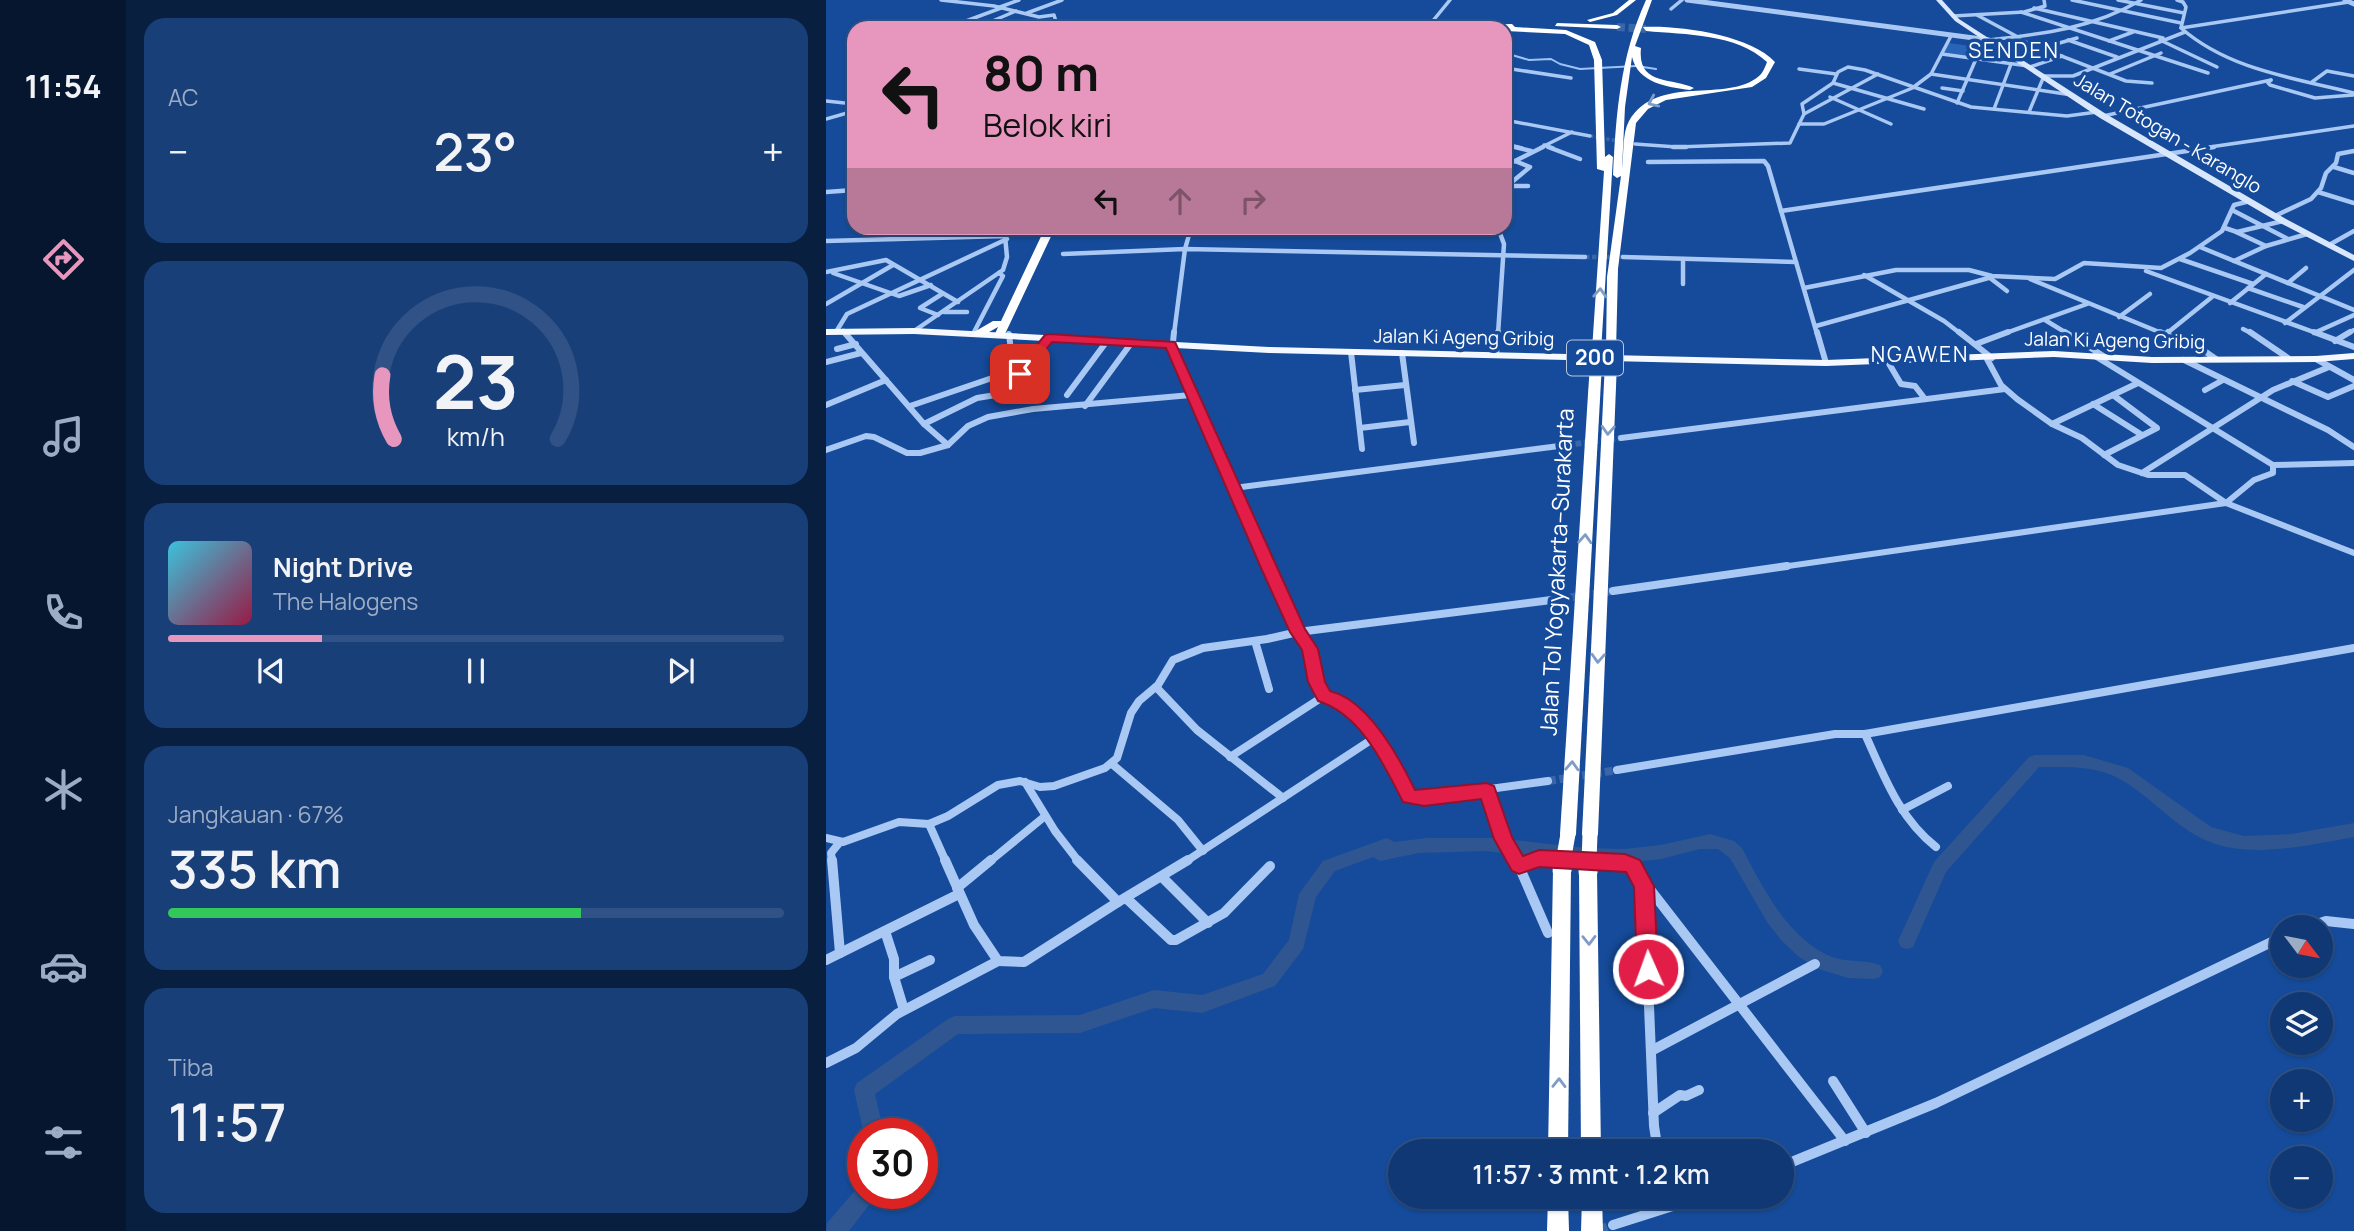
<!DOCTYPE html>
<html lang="id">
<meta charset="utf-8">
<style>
:root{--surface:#103874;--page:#193f79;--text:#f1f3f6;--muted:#9cacc5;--line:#305286;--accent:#e797bd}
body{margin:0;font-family:Manrope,sans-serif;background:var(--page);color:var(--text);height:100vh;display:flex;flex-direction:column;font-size:26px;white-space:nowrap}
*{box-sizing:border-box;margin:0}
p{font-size:23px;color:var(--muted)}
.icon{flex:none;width:38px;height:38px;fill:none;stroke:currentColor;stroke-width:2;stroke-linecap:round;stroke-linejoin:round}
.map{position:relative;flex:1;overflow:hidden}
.drawer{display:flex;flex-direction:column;gap:18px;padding:18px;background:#091f40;width:700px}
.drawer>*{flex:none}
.hud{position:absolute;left:21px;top:21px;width:665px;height:214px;border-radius:21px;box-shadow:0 2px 5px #0004,0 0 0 2px var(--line);background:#e797bd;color:#111;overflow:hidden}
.needle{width:46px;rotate:122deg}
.fabs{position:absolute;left:1444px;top:915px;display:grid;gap:14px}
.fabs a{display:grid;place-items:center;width:63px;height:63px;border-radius:50%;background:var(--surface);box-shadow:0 2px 5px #0004,0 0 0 2px var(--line);font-size:35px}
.speed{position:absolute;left:21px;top:1118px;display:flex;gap:14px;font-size:35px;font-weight:700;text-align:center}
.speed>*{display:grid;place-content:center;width:91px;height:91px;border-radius:50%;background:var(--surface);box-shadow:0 2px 5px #0004,0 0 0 2px var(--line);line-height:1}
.speed .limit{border:10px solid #d22;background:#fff;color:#111}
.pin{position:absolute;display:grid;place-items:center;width:60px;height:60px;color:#fff;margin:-30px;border-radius:14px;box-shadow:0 4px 10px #0006}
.me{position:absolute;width:77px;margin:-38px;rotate:358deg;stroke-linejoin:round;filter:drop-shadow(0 0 5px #0008)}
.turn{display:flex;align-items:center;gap:24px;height:147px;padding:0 21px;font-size:32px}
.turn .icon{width:91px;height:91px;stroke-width:2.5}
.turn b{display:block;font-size:49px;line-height:60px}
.lanes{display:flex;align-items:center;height:66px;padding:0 21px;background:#0003;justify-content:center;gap:35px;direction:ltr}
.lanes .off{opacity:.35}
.big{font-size:52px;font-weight:600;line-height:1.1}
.drawer .tile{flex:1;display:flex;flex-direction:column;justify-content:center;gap:10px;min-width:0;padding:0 24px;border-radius:21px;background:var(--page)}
.drawer .dial{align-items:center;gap:0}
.dial svg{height:182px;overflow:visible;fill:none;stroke:var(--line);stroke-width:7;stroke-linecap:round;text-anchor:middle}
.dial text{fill:var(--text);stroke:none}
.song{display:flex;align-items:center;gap:21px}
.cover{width:84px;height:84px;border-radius:10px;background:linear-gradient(135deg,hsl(190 70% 55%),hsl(340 70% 35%))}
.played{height:7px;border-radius:4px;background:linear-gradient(90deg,var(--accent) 25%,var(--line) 25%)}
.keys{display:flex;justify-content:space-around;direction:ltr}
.heat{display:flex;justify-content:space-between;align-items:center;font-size:38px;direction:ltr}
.charge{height:10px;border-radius:5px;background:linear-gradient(90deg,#34c759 67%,var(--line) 0)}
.trip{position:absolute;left:562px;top:1139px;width:406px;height:70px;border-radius:35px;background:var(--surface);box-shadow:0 2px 5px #0004,0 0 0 2px var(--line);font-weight:600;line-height:70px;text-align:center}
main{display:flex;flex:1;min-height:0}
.menu{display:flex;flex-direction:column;width:126px;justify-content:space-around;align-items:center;background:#06162e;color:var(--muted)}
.menu .icon{width:49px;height:49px}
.menu .current{color:var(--accent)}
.menu b{font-size:32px;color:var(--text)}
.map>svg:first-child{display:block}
</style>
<main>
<nav class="menu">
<b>11:54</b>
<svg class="icon current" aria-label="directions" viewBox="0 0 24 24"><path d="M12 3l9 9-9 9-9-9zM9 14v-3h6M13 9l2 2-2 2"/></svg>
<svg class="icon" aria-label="music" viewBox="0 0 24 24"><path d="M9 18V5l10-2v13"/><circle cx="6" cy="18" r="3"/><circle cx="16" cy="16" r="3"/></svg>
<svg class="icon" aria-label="phone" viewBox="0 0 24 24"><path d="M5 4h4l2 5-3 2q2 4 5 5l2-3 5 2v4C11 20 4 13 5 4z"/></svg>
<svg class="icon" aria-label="climate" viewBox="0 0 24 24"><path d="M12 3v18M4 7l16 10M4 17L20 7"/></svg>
<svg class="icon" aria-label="car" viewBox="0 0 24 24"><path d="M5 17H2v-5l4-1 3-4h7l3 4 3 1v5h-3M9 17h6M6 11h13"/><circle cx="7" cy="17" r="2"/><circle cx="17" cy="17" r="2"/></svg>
<svg class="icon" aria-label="filters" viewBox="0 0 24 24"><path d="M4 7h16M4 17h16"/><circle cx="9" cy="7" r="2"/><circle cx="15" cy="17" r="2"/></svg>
</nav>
<section class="drawer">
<div class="tile"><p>AC</p>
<div class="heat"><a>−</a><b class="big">23°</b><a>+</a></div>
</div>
<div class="tile dial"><svg viewBox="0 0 100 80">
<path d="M14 69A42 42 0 1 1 86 69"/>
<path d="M14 69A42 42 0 0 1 9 41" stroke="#e797bd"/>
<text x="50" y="56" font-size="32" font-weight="700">23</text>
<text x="50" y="72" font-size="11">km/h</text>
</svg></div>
<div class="tile">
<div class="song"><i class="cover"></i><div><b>Night Drive</b><p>The Halogens</p></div></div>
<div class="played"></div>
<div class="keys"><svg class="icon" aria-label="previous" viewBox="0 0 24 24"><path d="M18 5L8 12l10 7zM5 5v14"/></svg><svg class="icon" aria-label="pause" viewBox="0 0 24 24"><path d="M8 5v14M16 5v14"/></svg><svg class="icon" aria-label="next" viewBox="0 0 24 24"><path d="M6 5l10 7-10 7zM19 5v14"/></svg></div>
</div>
<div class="tile"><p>Jangkauan · 67%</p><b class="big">335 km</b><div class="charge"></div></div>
<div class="tile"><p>Tiba</p><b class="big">11:57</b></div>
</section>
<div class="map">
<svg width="1528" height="1231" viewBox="0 0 1528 1231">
<rect width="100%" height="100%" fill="#154b9a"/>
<path fill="#2865b8" d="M1123 43 1173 50 1167 61 1117 54Z"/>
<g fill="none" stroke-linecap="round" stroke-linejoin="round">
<g stroke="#9cc3f5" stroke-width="2">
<path d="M679 53 703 60 725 59 734 64 754 69 810 66"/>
<path d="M817 67 830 69"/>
</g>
<g fill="#2f5691" fill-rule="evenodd">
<path d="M1209 755H1258L1302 768 1385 827 1418 836 1465 834 1528 823V837C1482 845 1419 861 1375 838 1345 823 1322 794 1292 778 1268 765 1239 767 1213 767L1120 872 1087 947 1081 949 1075 947 1072 941 1108 862 1203 757Z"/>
<path d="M884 834 908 841 916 848C937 888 962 939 1006 957 1022 963 1039 959 1054 965L1057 971 1054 977 1048 979 1022 978 993 969 973 957 956 941 941 922 904 858 892 849H874L835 859 798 863H761L660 851 593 853 554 861 547 857 509 871 490 897 477 949 449 986 376 1013 328 1008 254 1033 132 1034 49 1094 58 1134H38L28 1090 31 1083 122 1019 129 1016 254 1015 328 990 376 995 437 974 463 940 473 894 497 861 555 840 561 838 568 842 601 838H669L761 848 798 849 835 845Z"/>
<path d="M37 1185V1194H49L46 1201 23 1231H0L1 1223 32 1187Z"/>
</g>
<path stroke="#3866a9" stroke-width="3.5" stroke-dasharray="3.5 2" stroke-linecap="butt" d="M764 136 798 142"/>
<path stroke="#3866a9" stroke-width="4.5" stroke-dasharray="4.5 2.5" stroke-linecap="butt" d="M759 257H797"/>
<path stroke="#3866a9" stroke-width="6" stroke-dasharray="6 2.5" stroke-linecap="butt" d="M741 445 795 438"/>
<g stroke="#3866a9" stroke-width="8" stroke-dasharray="8 3.5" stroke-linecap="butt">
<path d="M733 599 787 591"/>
<path d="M722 781 791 770"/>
</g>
<path stroke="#3866a9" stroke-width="10" stroke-dasharray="10 4.5" stroke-linecap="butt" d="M772 1231 787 1225"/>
<path stroke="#3866a9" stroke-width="8" stroke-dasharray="8 3.5" stroke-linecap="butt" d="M791 27 820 29"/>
<g stroke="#a9c8f3" stroke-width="3.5">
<path d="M115 0 168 6 213 17 228 15 232 28"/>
<path d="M1246 0 1355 23"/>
<path d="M1292 0 1358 13"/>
<path d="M1351 0 1357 2 1360 7 1355 28C1403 70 1468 78 1528 93"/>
<path d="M174 7 193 0"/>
<path d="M1208 8 1337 38"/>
<path d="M845 9 856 0"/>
<path d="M1195 12 1382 73"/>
<path d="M201 13 236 0"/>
<path d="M1151 15 1190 36"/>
<path d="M1127 16 1198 12 1219 6 1218 0"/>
<path d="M157 25 190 11"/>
<path d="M124 27 175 8"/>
<path d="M601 28 624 0"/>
<path d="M1355 28 1523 2"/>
<path d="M1189 38 1300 81 1326 83"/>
<path d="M1163 40C1217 34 1268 28 1315 0"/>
<path d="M1242 40 1291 57"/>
<path d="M1334 40 1391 67"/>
<path d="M1283 41 1307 32"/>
<path d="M1216 48 1251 38"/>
<path d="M1116 54 1202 66"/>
<path d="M1204 67 1236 56"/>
<path d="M679 68 745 78"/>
<path d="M973 69 1010 74"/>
<path d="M1105 74 1246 95"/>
<path d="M1284 74 1335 53"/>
<path d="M1445 80 1442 83 1444 85 1489 98 1527 95"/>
<path d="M1486 82 1501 71 1528 76"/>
<path d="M1007 83 1098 109"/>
<path d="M1089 86 1105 74 1125 36"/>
<path d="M1116 88 1137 91"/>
<path d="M1004 97 1065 124"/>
<path d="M0 101 28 104"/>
<path d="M1131 103 1150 59"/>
<path d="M1168 109 1185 64"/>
<path d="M1203 112 1218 76H1247L1359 32"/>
<path d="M978 114 1052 74"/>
<path d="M1277 116 1445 80"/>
<path d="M0 119 28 111"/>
<path d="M679 120 764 136"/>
<path d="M973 124H998L1089 87"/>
<path d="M679 144 696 148"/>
<path d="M809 144 851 147 964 143 978 114 976 104 1007 83 1012 72 1022 67 1039 70 1145 107 1241 116 1271 112"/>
<path d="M718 145 727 148"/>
<path d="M714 148 746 132"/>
<path d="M1377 148 1528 126"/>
</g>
<g stroke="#a9c8f3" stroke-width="4.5">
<path d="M689 147 705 151"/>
<path d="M722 147 754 159"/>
<path d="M847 147H860"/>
<path d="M822 162 938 161 942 166 970 262"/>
<path d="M679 166 717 147"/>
<path d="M1508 167 1528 173"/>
<path d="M681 186 704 167 689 161"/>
<path d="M682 186H702"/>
<path d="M0 192 28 190"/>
<path d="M1492 192 1528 203"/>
<path d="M1406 210 1462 239"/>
<path d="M955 211 1388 147"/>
<path d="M1449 216 1485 199 1495 188 1500 173 1510 163 1512 154 1528 151"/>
<path d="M1399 228 1411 232 1457 221"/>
<path d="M1410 232 1440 246"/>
<path d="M0 241 179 236 181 257 177 270 88 331"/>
<path d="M1503 245 1528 231"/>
<path d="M1374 247 1528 310"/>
<path d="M237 254 359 249 759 257"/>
<path d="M797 257 970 262 991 334"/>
<path d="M857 259V284"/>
<path d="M1354 259 1427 284"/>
<path d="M1408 261 1440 246 1481 234"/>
<path d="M1320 271 1493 334"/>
<path d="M0 272 60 260 132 302"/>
<path d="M7 273 73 296 105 285"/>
<path d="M1038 275 1118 321 1135 334"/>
<path d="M1164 278 1181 291"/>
<path d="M1204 279 1338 334"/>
<path d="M1462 283 1480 268"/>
<path d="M978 288 1070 270H1143L1166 276 1229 279 1258 263 1335 268 1364 253 1396 231 1408 205 1424 201"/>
<path d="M1422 288 1477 307"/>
<path d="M1404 303 1440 274"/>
<path d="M0 304 67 265"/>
<path d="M118 312H141"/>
<path d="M112 315 94 308 116 294"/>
<path d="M1293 317 1324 294"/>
<path d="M1219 320 1242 334"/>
<path d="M1459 323 1528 270"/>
<path d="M990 326 1166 277"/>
<path d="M1417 329 1427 334"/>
<path d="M17 331 20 334"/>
<path d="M10 332 21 314 181 239"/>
<path d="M1488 333 1528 315"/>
<path d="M147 334 177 276 173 273"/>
<path d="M348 334 359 249 365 228"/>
<path d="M672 334 678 244 672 228"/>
<path d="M1177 334 1261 304"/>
<path d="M1340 334 1386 297"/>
<path d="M1521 334 1528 330"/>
</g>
<g stroke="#a9c8f3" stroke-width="6">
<path d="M18 332 98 424 122 445"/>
<path d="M348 332 346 352 443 568"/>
<path d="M991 332 1000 363"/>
<path d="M1133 332 1166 358"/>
<path d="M1239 332 1279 357"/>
<path d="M1334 332 1377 350 1390 359"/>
<path d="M1424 332 1462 358"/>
<path d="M1488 332 1528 347"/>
<path d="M183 334 185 351"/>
<path d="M1339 335 1342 332"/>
<path d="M1509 341 1524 332"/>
<path d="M1150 344 1182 332"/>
<path d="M11 349 30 344"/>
<path d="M525 352 536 449"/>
<path d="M576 353 588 443"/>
<path d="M670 355 672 332"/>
<path d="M1269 356 1447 465"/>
<path d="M1161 359 1175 385 1191 399 1226 424 1256 438 1292 465 1322 475H1359L1400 503 1528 553"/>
<path d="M1490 359 1528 380"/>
<path d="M1358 360 1502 430 1528 447"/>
<path d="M0 362 35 353"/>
<path d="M1062 362 1075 384 1089 386 1099 399"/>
<path d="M1466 381 1502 397 1528 386"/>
<path d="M529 390 579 385"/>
<path d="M1379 390 1397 380"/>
<path d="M241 395 281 341"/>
<path d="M1267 404 1316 435"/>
<path d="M0 405 60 380"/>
<path d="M84 406 169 377 191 376 223 338"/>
<path d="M259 406 306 342"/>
<path d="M98 424 151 398 182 393"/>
<path d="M1226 424 1312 383"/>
<path d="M534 428 584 422"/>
<path d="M795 438 1179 389"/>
<path d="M0 450 40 436 48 437 81 453H94L122 445 142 426 162 417 207 409 365 395"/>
<path d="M1278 455 1331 428 1287 395"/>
<path d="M1316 473 1447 390 1503 367"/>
<path d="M408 488 741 445"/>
<path d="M948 568 1400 503 1428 480 1447 473V465L1528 463"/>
</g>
<g stroke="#a9c8f3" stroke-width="8">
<path d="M787 591 961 566"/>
<path d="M429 641 443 689"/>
<path d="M330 687 371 730 457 798"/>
<path d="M1039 734C1058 776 1073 818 1110 847"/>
<path d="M404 757 498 696"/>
<path d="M286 764 352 820 377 851"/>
<path d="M791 770 1009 734H1039L1528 648"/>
<path d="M722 781 598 798 583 797 568 762 547 733 517 705 498 696 491 683 484 649 472 632 733 599"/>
<path d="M199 782 229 831 253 862"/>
<path d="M661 791 678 839 691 862"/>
<path d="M1076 810 1122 786"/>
<path d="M103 824 120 862"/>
<path d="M0 838 17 842 73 822 103 824 122 816 172 785 194 781 214 787 228 786 279 768 291 758 305 713 313 701 332 685 347 660 377 648 441 639 472 632 442 566"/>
<path d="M6 862 5 853 14 842"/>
<path d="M163 862 218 817"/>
<path d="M359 862 548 738"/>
<path d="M703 862 713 858 796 862"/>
</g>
<g stroke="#a9c8f3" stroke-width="10">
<path d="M6 860 14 953"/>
<path d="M119 860 148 925 172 961 198 962 292 902"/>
<path d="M251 860 292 902 362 860"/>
<path d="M690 860 693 866 708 860"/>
<path d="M758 860 799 862 809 870 1019 1141"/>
<path d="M693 866 722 933"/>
<path d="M336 877 382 923"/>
<path d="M818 886 828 1126 832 1152"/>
<path d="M131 888 165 860"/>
<path d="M300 898 345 940H350L398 913 444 866"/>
<path d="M1479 928 1500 921 1528 924"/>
<path d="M59 931 68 959V977"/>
<path d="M0 960 133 894"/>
<path d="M78 1010 68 977 104 960"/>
<path d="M825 1051 989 964"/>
<path d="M0 1063 30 1048 71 1014 172 961"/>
<path d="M1007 1081 1040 1133"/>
<path d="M827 1113 854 1095 860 1096 873 1090"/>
<path d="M956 1166 1110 1103 1456 937"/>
<path d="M787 1225 875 1197"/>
</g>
<g stroke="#a9c8f3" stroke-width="5">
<path d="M861 0 1163 40"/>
<path d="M1519 0 1528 4"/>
</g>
<path fill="#d9e7fc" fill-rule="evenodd" d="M1110 0H1116L1133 19 1280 114 1460 219 1528 255V261L1454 223 1274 118 1129 21Z"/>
<path fill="#f5f9ff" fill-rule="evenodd" d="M88 328 443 347 1000 360 1228 351 1326 357 1490 356 1528 353V359L1490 362 1326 363 1228 357 1000 366 443 353 88 334 0 335V329Z"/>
<g fill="#fff" fill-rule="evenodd">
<path d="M803 0H810L791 15 764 22 761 20 787 13Z"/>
<path d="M820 0H826L809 46 815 48C811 86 846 77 868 88L864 90C841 87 812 83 806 57L799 107 796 169C798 155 796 133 803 121 831 73 901 104 933 76 937 73 939 67 941 62 910 33 860 35 820 31L817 27C853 25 924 35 949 62L940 78 926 87 840 100 822 109 810 123 792 269 790 351 785 354 780 351 781 277 795 176 791 178 787 175C790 114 794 57 820 0Z"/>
<path d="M731 23 791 25 795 27 791 29 729 26Z"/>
<path d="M686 24 689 27 740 30 769 42 776 60 779 157 783 154 787 157 775 352 771 353 766 350 778 171 771 169 768 60 763 45 739 34 679 31V28H614L618 26Z"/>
<path d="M219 228H229L179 334 178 336H170L169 334 172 327 156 336H148V332L167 321H175Z"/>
<path d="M785 359 791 362 772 834 770 839 764 841 758 839 756 834 779 362Z"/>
<path d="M770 360 776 363 750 834 748 839 742 841 736 839 734 834 764 363Z"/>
<path d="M736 863 742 865 745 870 742 1152H722L727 870 730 865Z"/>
<path d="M762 865 768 867 771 872 775 1152H755L753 872 756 867Z"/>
<path d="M722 1197H742L743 1231H721Z"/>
<path d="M756 1197H776L777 1231H755Z"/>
</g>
<g stroke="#fff" stroke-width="12">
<path d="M785 351V362"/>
<path d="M770 363 771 350"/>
</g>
<g stroke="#fff" stroke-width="15">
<path d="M737 862 742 834"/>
<path d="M763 862 764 834"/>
</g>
<g stroke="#fff" stroke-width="19">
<path d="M736 870 738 860"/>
<path d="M762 872 763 860"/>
</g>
</g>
<defs><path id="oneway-chevron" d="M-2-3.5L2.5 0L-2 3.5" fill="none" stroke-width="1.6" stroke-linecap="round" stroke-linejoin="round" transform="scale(1.75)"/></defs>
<g stroke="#7e9cc7">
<use href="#oneway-chevron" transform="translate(827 102) rotate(156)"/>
<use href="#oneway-chevron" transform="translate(774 293) rotate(-87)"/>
<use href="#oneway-chevron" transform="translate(782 430) rotate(93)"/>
<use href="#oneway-chevron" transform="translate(759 539) rotate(-87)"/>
<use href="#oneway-chevron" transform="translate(772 658) rotate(93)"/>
<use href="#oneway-chevron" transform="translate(746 766) rotate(-87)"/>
<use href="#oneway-chevron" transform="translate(763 940) rotate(89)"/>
<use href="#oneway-chevron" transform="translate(733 1083) rotate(-89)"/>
</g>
<path fill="#e11d48" stroke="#92132f" stroke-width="2" d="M223 334 349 342 479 629 492 649 499 682 504 691C542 700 573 757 589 790L661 783 668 786 686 837 697 856 713 850 799 854 814 860 828 886 832 969 829 975 822 978 814 975 811 969 808 887 800 872 713 867 693 874 686 871 668 839 655 799 598 806 577 802C558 765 535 714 492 701L482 682 476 650 464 632 435 568 340 348 226 342 198 377H189V372L219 335Z"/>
<g text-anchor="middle" stroke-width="7" stroke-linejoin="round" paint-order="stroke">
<g font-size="19" fill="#fff" stroke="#154b9a">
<text transform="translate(1342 133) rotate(31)" y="7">Jalan Totogan - Karanglo</text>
<text transform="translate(638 337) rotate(1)" y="7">Jalan Ki Ageng Gribig</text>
<text transform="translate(1289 340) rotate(1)" y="7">Jalan Ki Ageng Gribig</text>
</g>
<g font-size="21" letter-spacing="2" fill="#fff" stroke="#154b9a">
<text x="1188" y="58">SENDEN</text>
<text x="1094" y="362">NGAWEN</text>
</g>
<rect fill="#154b9a" stroke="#b9c9e1" stroke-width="2" x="741" y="340.5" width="56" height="35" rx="5"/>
<g font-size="21" font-weight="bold" fill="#fff">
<text x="769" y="365">200</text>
</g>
<g font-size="23" fill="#fff" stroke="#154b9a">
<text transform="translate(731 572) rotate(-87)" y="8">Jalan Tol Yogyakarta–Surakarta</text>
</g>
</g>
</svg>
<div class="fabs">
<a><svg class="needle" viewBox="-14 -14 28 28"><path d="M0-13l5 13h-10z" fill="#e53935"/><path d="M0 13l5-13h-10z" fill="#9cacc5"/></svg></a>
<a><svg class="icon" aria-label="layers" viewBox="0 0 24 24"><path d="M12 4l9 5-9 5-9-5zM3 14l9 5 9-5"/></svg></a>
<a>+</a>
<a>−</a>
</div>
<div class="speed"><div class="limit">30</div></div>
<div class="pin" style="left:194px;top:374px;background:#d93025"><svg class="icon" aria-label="arrive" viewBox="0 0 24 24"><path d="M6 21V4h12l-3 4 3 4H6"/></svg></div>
<svg class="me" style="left:822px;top:969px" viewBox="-20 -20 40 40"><circle r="17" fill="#e11d48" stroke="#fff" stroke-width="3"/><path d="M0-11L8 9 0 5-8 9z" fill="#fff"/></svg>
<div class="trip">11:57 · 3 mnt · 1.2 km</div>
<div class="hud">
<div class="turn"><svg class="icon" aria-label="left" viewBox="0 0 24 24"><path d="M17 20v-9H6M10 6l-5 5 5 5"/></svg><div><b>80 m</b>Belok kiri</div></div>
<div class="lanes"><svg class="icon" aria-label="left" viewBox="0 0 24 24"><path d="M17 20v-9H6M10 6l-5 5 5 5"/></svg><svg class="icon off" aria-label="ahead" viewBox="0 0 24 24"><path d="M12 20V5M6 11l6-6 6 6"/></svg><svg class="icon off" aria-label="right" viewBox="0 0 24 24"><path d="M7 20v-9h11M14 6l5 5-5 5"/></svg></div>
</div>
</div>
</main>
